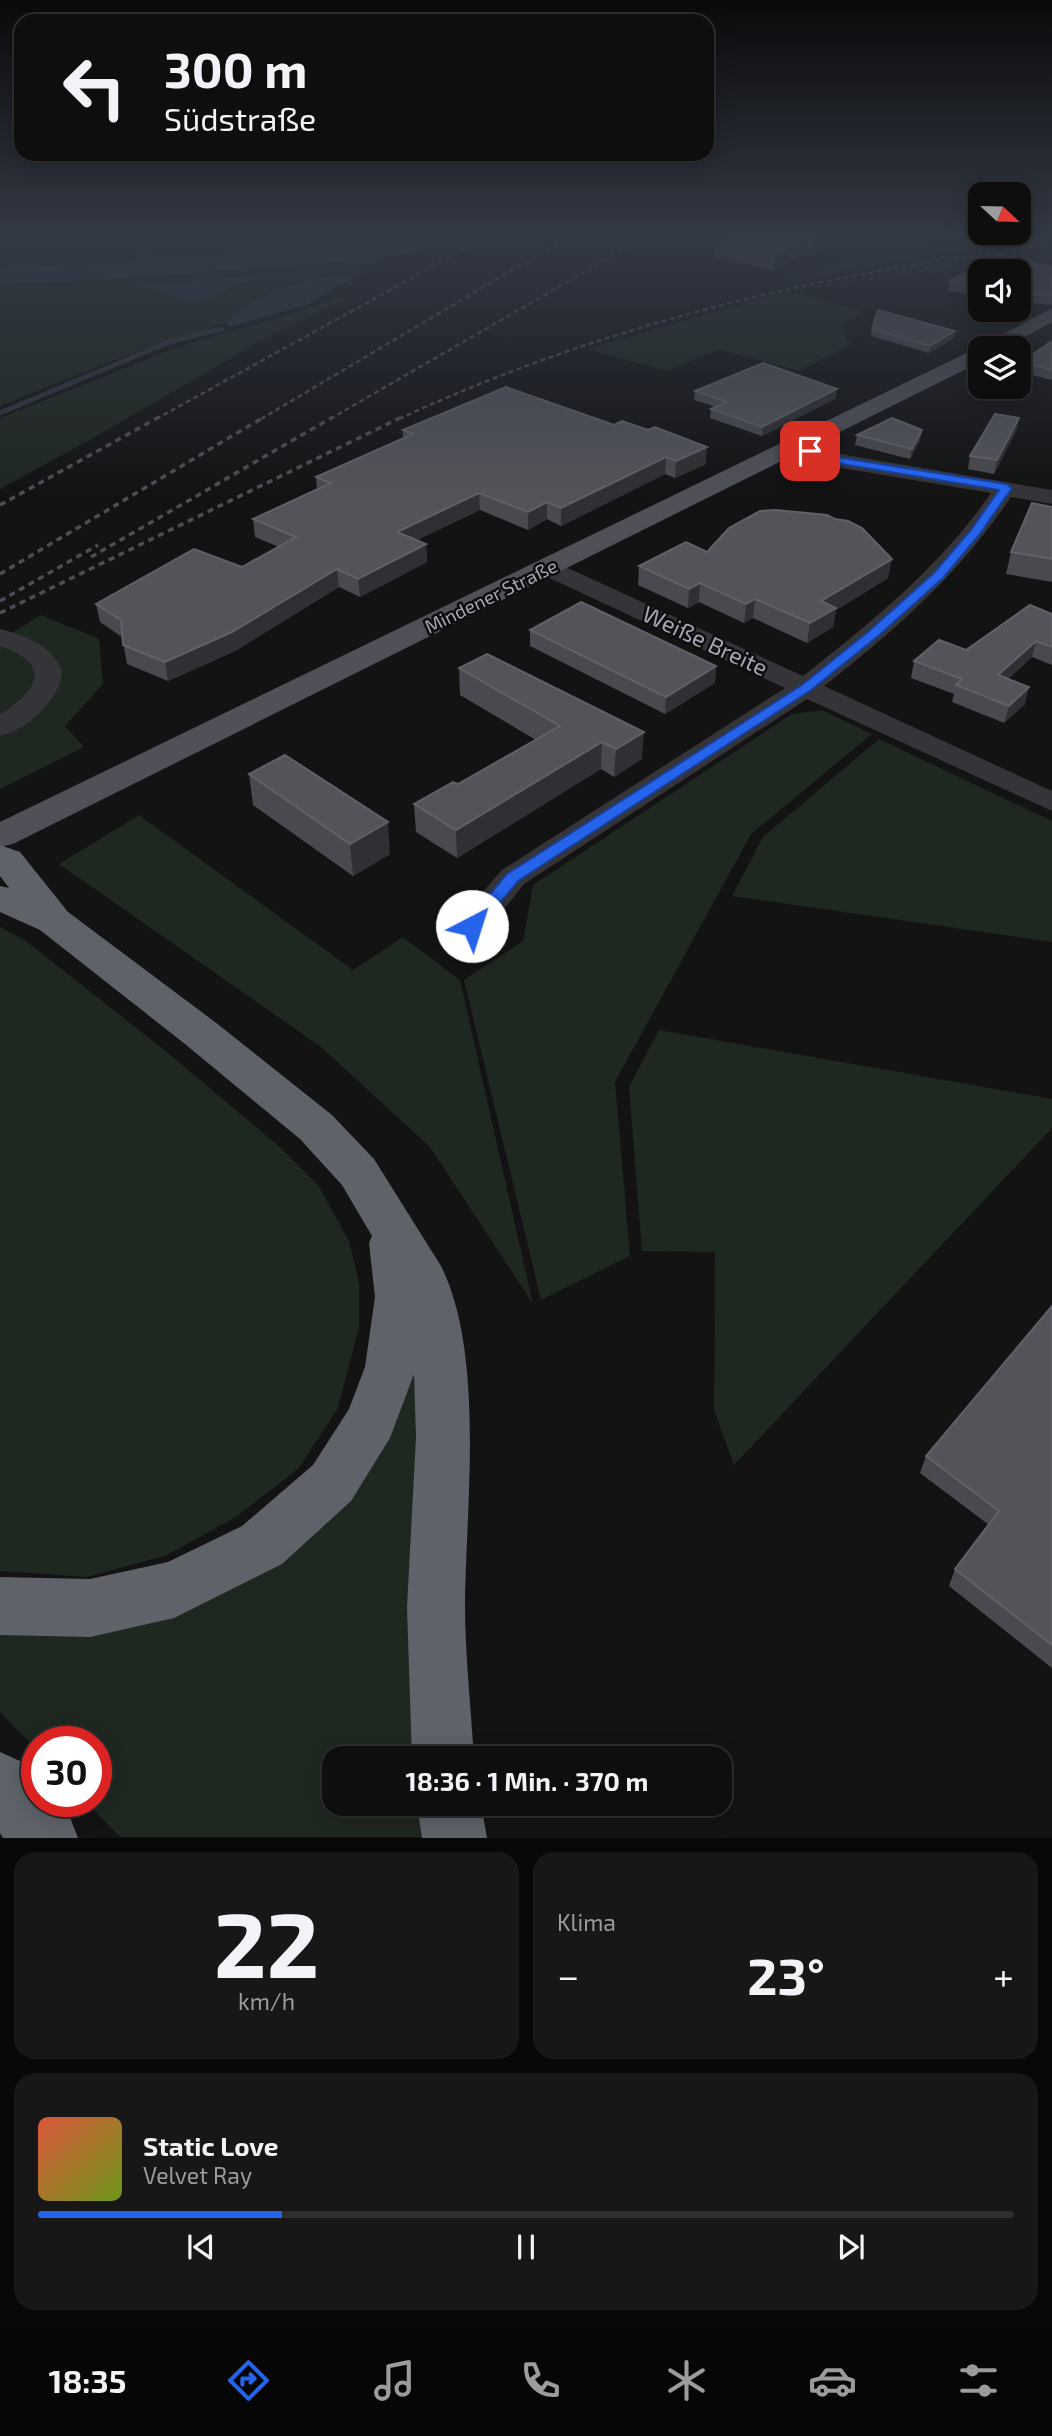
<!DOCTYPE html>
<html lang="de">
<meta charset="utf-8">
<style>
:root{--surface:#0e0e0f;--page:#171718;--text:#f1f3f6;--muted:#9b9c9e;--line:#2e2e2f;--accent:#2563eb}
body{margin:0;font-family:"Exo 2",sans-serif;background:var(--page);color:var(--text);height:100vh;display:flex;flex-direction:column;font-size:26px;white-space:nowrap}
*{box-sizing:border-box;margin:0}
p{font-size:23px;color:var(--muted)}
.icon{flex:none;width:38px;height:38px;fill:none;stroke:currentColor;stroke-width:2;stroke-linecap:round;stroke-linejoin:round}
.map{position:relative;height:1838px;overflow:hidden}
.side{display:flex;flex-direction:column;gap:14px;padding:14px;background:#080808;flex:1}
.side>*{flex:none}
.banner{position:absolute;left:14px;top:14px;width:700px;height:147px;border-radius:21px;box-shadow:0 4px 18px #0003,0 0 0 2px var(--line);background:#0e0e0f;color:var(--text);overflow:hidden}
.needle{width:46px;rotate:112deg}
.buttons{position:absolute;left:968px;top:182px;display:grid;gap:14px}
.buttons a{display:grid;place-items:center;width:63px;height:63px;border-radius:14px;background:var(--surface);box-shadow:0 4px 18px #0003,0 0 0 2px var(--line);font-size:35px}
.speed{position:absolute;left:21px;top:1726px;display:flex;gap:14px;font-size:35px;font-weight:700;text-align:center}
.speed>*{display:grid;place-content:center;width:91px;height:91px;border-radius:50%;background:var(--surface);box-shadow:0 4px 18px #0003,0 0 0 2px var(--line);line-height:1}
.speed .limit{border:10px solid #d22;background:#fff;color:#111}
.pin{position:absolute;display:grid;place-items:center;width:60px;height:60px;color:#fff;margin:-30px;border-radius:14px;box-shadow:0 4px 10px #0006}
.me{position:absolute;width:77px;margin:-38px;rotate:40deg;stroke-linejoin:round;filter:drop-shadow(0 0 5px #0008)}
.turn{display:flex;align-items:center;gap:24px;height:147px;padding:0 35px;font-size:32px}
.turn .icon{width:91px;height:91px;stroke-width:2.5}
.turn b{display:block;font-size:49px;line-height:60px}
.big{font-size:52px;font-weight:700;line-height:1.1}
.side .card{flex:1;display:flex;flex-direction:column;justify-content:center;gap:10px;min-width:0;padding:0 24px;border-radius:21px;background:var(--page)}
.side .dial{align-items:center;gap:0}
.dial b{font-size:91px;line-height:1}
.song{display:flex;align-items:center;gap:21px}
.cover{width:84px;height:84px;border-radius:10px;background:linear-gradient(135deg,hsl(10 70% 55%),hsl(80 70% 35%))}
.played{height:7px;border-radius:4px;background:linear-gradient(90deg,var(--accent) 25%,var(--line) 25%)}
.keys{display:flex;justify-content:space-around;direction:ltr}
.heat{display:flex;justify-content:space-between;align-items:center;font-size:38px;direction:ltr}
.side .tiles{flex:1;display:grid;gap:14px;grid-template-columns:1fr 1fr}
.card:last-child{grid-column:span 2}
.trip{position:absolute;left:322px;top:1746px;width:410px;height:70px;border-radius:21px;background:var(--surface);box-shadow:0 4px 18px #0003,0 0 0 2px var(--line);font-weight:700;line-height:70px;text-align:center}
.dock{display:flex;height:112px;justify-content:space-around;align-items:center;background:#060606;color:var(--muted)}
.dock .icon{width:49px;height:49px}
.dock .selected{color:var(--accent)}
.dock b{font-size:32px;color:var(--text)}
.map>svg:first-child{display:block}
</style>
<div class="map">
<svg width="1052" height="1838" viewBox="0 0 1052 1838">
<rect width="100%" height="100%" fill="#131314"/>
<g fill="#1f2721">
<path d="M0 235H417C388 250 338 250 306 252 204 261 102 265 0 270Z"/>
<path d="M1025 235H1052V241L948 253 785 282 782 275 893 252Z"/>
<path d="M1052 251V257L790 291 866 312 842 323 850 345 800 371 719 349 667 371 587 349 788 291 937 264Z"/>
<path d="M393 253C381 259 367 269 354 273 315 282 252 287 227 323L135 352 0 406V280L242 266Z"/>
<path d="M337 297 344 299 245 350 86 442 0 489V418L176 348C229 329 285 320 337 297Z"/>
<path d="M41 615 99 639 103 684 65 726 84 747 0 789V640Z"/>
<path d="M822 710 872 734 751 834 615 1082 630 1256 541 1300 464 980 523 941 533 885 792 714Z"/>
<path d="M879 739 1052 821V942L732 896 763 837Z"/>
<path d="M139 815 353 970 403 937 460 980 533 1304 430 1147 321 1047 59 864Z"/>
<path d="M0 927 26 941 168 1053 281 1148 318 1185 349 1241 359 1283V1328L337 1410 298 1469 236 1517 167 1555 87 1577 0 1571Z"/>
<path d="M659 1030 1052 1099V1128L734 1465 714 1410 715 1252 642 1251 629 1087Z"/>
<path d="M422 1349 421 1759H334V1804H427L432 1837H120L85 1801H96V1741H37V1750L0 1712V1624L178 1608Z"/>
</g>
<g fill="#2d343c">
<path d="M364 272 306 305 229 327 227 323C251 289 325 275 364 272Z"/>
<path d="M280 274 250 280 207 299 189 302 138 285V282L155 284Z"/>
</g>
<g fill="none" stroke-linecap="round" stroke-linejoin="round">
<g stroke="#2d343c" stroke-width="5">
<path d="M141 235 146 269"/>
<path d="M0 413 169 342 221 329"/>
</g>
<path fill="#2d343c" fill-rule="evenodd" d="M413 235H445L442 240 421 250 374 259 114 279 0 284V268L114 263 374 243Z"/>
<g fill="#343439" fill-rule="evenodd">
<path d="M795 440 846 455 1052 490V504L1011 497C958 575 898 628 824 686L1052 791V811L807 699 524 884 484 934 472 937 460 934 455 926 460 918 502 870 785 688 539 573 536 568 539 563 548 561 557 563 803 676C873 621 940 567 991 493L842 468 787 451 784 446 787 441Z"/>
<path d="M0 629C26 636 50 644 62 670 61 700 28 729 0 736V715C39 689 53 665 0 646Z"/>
</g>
<path fill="#505158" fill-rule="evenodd" d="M1052 308V322L1005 348H980V362L13 844 0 847V822L979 347Z"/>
<g fill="#60626a" fill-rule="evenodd">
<path d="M0 845 20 852 68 912 215 1022 332 1115 374 1159 441 1266C485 1354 466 1506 465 1604 465 1655 471 1708 474 1759H412L407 1607 416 1437 414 1374 390 1438 351 1501 282 1564 174 1618 90 1637 0 1635V1577L90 1579 168 1562 242 1526 313 1465 349 1409 365 1367 375 1297 369 1243 372 1236 342 1185 300 1139 185 1044 40 930 0 912V886L9 888 0 876Z"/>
<path d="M0 1752 22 1762 37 1778V1801H57L69 1815 78 1838H3L0 1833Z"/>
<path d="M417 1804H481L487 1838H422Z"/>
</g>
<g stroke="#4d4e54" stroke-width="2.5" stroke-dasharray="5 3.5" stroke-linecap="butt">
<path d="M156 419 490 235"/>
<path d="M261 419 571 235"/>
<path d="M330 419 648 235"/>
<path d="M399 419C605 323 827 272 1052 245"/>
</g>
<g stroke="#4d4e54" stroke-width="3.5" stroke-dasharray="6 5" stroke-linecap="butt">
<path d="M0 505 159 417"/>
<path d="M91 557 333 417"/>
<path d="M0 574 264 417"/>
<path d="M0 601 98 545"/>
<path d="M0 613 402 417"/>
</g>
</g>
<g fill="#494a4f">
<path d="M842 235 810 255 801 254 774 270 715 257 716 243Z"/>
<path d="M1000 254 1052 267V305L1033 303 1021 308H1018V271H980V298L948 290 950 281Z"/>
<path d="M872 329 955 331 954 338 929 353 871 336Z"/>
<path d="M1052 341V380L1020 372 1022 362Z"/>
<path d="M506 387 706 464 675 478 665 474 561 526 547 519 528 530 480 510 417 540 426 544 427 562 360 597 339 587 235 651 168 681 127 664 122 637 100 622 96 604 242 567 279 547 255 537 253 519 317 490 316 477 403 439V430Z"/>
<path d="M695 391 836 398 762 436 710 418 711 409 716 407 694 400Z"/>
<path d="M1019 418 1016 431 994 474 968 469 970 456Z"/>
<path d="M857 435 920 440 910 459 855 445Z"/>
<path d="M1052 507V582L1006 574 1011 552Z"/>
<path d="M707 552 888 578 836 610 833 627 807 643 753 618 744 623 699 602 688 608 638 585 639 566Z"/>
<path d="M1052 614V665L1032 657 1008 679 1025 704 1004 723 952 702 954 694 911 678 914 661 966 650Z"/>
<path d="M530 630 716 666 715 683 665 714 530 646Z"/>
<path d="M459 668 642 759 614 777 601 769 457 858 416 832 414 804 458 784 536 740 460 695Z"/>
<path d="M249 774 390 854 353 876 253 805Z"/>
<path d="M1052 1306V1668L949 1586 955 1569 989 1525 920 1473 926 1456Z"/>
</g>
<g fill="#2f3033">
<path d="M821 235H842L810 255 811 241Z"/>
<path d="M803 240 801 254 774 270 775 256Z"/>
<path d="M1035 294 1033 303 1021 308 1023 299Z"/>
<path d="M955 331 954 338 929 353 930 346Z"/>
<path d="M837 389 836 398 762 436V427Z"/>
<path d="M1019 418 1016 431 994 474 997 460Z"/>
<path d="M922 430 920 440 910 459 912 449Z"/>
<path d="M707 447 706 464 675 478 676 461Z"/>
<path d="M666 457 665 474 561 526V508Z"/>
<path d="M479 493 480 510 398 549 397 532Z"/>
<path d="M547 502V519L528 530V512Z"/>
<path d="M426 544 427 562 360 597 358 579Z"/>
<path d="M892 559 888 578 836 610 833 627 807 643 810 623 821 601Z"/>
<path d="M337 569 339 587 235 651 168 681 165 662Z"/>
<path d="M700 583 699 602 688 608 689 589Z"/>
<path d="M755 599 753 618 744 623 746 604Z"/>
<path d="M1036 641 1032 657 994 692 998 675Z"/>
<path d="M716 666 715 683 665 714 666 697Z"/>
<path d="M1029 687 1025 704 1004 723 1009 706Z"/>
<path d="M644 732 642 759 614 777 616 749Z"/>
<path d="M602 742 601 769 457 858 456 830Z"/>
<path d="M388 822 390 854 353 876 350 844Z"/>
</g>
<g fill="#53545a" stroke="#606168" stroke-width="2">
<path d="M730 235H821L811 241 803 240 775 256 716 243Z"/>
<path d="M1000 254 1052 267V296L1035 294 1023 299 1018 298V271H980V289L950 281Z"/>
<path d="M878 310 955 331 930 346 872 329Z"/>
<path d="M1052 341V370L1022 362Z"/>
<path d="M763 363 837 389 762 427 711 409 727 402 695 391Z"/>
<path d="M506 387 614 425 622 421 648 430 655 427 707 447 676 461 666 457 561 508 547 502 528 512 479 493 397 532 426 544 358 579 337 569 232 632 165 662 123 645 121 620 96 604 194 549 242 567 296 537 253 519 331 483 316 477 413 434 403 430Z"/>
<path d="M995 414 1019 418 997 460 970 456Z"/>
<path d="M892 418 922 430 912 449 857 435Z"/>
<path d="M1032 503 1052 507V559L1011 552Z"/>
<path d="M776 510 827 515 835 519 848 521 862 528 892 559 821 601 836 608 810 623 755 599 746 604 700 583 689 589 639 566 686 542 707 552 729 528 760 511Z"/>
<path d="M581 602 716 666 666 697 530 630Z"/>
<path d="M1030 605 1052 614V647L1036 641 998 675 1029 687 1009 706 956 685 962 679 914 661 939 640 966 650Z"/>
<path d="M487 654 644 732 616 749 602 742 456 830 414 804 453 782 458 784 560 726 459 668Z"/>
<path d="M285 755 388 822 350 844 249 774Z"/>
<path d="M1052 1306V1645L955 1569 999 1511 926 1456Z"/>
</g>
<linearGradient id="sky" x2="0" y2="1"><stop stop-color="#0a0a0b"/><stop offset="0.48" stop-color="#333945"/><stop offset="1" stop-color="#333945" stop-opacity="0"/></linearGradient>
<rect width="1052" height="492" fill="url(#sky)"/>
<path fill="#2563eb" stroke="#184099" stroke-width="2" d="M810 448 843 458 1006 484 1012 488 979 535 943 578 877 637 811 690 518 881 477 930H466L464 926 466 922 507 874 802 685 868 632 934 573 971 530 999 490 842 464 806 453V449Z"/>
<g text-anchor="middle" stroke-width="5" stroke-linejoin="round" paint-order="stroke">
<g font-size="19" fill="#a5a8b4" stroke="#0e0e0f">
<text transform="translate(491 596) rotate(-26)" y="7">Mindener Straße</text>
</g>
<g font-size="23" fill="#a5a8b4" stroke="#0e0e0f">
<text transform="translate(705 641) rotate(25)" y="8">Weiße Breite</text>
</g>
</g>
</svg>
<div class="buttons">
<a><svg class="needle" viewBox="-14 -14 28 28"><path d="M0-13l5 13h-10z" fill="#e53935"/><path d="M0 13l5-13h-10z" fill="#9b9c9e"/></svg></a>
<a><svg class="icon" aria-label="sound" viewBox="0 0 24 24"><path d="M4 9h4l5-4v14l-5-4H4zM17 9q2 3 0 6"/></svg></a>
<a><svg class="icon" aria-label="layers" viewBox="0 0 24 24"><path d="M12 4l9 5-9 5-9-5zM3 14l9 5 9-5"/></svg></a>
</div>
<div class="speed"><div class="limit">30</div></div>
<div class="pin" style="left:810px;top:451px;background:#d93025"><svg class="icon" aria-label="arrive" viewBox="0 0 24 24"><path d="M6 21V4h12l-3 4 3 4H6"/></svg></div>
<svg class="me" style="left:472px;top:926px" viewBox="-20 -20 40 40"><circle r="19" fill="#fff"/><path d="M0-13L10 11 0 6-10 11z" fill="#2563eb"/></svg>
<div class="trip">18:36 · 1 Min. · 370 m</div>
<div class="banner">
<div class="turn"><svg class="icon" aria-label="left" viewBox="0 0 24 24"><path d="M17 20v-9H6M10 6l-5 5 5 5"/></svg><div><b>300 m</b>Südstraße</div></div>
</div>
</div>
<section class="side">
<div class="tiles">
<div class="card dial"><b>22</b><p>km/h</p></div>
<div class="card"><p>Klima</p>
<div class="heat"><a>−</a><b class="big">23°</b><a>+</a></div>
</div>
<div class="card">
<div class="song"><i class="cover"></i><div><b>Static Love</b><p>Velvet Ray</p></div></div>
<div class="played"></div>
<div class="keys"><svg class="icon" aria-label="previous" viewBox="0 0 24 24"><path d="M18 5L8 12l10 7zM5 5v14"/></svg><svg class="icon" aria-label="pause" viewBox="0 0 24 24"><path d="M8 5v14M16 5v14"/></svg><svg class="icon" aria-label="next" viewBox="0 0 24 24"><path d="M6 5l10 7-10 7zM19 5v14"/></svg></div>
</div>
</div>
</section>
<nav class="dock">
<b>18:35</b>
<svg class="icon selected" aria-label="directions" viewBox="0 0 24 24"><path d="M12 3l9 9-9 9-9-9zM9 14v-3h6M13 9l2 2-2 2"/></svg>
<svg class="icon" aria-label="music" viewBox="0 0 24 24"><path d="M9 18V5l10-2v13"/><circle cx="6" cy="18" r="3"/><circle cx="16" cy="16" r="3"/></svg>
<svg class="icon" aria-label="phone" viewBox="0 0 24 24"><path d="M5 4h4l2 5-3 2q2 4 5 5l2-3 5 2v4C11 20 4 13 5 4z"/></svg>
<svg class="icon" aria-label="climate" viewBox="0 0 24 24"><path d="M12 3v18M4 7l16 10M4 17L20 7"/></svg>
<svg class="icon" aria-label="car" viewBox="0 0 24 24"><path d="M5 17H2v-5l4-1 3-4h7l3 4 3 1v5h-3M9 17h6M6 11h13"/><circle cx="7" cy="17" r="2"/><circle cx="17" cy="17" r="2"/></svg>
<svg class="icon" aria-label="filters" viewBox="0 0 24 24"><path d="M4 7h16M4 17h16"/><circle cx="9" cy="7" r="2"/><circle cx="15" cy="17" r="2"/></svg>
</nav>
